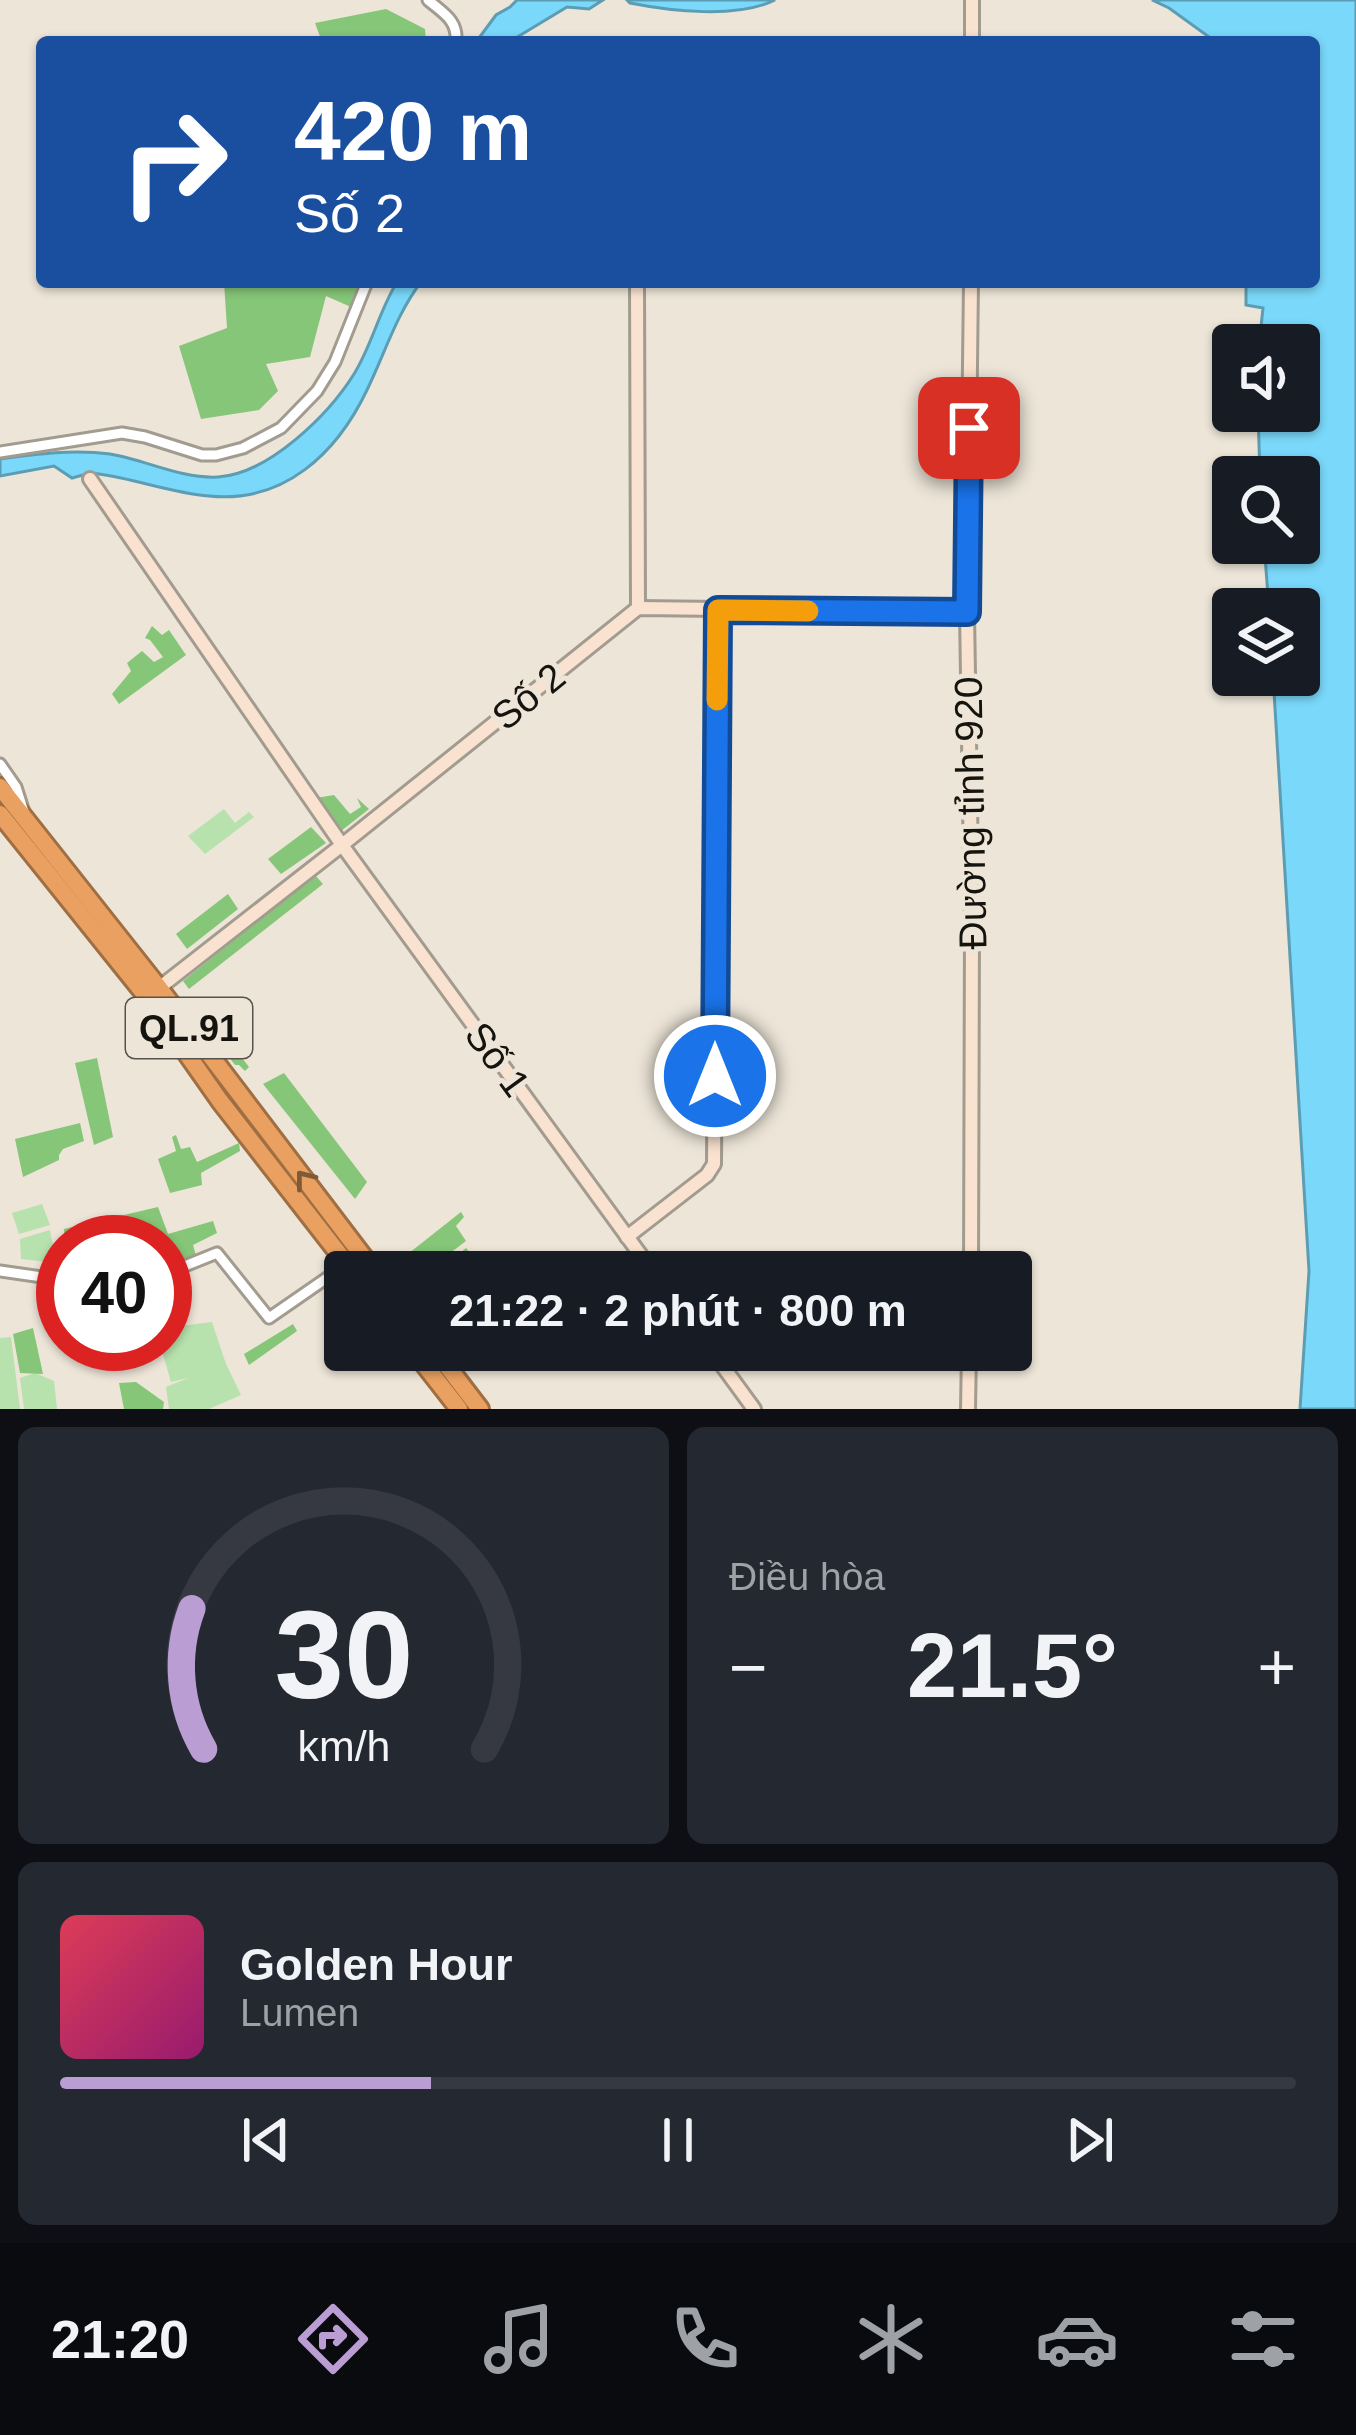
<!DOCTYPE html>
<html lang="vi">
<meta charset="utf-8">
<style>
:root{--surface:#171b24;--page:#242831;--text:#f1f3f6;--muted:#9ea1a6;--line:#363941;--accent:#b99dd3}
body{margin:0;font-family:Helvetica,sans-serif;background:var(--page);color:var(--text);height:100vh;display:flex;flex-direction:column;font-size:45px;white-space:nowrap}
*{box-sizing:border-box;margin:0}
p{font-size:39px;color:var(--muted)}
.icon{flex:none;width:66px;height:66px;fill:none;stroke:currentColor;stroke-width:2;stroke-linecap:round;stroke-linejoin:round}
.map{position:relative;height:1409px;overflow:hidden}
.drawer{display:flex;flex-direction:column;gap:18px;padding:18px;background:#0d0f14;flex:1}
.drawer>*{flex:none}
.banner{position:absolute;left:36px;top:36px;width:1284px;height:252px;border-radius:12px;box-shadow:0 3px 9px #0004;background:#1a4fa0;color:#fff;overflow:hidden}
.buttons{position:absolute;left:1212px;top:324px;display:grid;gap:24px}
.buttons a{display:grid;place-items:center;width:108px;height:108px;border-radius:12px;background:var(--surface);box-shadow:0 3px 9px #0004;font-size:60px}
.speed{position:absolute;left:36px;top:1215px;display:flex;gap:24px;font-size:60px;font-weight:700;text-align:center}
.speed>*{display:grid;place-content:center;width:156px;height:156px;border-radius:50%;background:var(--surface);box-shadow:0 3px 9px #0004;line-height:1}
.speed .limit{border:18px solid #d22;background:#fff;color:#111}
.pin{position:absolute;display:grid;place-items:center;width:102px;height:102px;color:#fff;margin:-51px;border-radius:24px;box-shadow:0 6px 18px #0006}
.me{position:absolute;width:132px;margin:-66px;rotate:0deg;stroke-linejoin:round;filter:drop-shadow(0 0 9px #0008)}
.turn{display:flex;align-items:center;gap:42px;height:252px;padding:0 60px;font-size:54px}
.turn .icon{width:156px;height:156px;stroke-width:2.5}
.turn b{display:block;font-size:84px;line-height:102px}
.big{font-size:90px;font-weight:800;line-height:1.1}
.drawer .widget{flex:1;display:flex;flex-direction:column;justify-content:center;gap:18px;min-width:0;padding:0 42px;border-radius:18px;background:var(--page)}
.drawer .dial{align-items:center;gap:0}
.dial svg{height:312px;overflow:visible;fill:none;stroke:var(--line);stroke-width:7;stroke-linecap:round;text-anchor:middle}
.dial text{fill:var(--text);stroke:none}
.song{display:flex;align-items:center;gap:36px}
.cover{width:144px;height:144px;border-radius:18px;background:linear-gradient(135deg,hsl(350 70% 55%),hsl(320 70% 35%))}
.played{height:12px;border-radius:6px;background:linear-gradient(90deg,var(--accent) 30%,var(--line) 30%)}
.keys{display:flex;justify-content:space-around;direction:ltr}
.heat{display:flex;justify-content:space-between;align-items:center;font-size:66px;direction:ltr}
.drawer .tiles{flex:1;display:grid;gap:18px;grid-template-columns:1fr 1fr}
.widget:last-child{grid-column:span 2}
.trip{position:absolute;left:324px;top:1251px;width:708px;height:120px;border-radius:12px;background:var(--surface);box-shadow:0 3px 9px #0004;font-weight:800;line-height:120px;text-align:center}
.dock{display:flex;height:192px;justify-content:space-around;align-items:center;background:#090b0e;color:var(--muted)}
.dock .icon{width:84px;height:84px}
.dock .selected{color:var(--accent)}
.dock b{font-size:54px;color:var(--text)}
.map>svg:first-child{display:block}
</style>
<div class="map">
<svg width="1356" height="1409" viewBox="0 0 1356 1409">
<rect width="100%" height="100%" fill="#ede5d8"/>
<g fill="#b7e2ad">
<path d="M224 809 235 823 249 812 254 817 205 854 188 836Z"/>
<path d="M42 1204 50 1225 19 1234 12 1213Z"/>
<path d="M50 1230 56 1263 21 1259 20 1239Z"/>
<path d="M212 1322 226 1364 241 1395 209 1409H169L166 1387 188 1378 171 1382 160 1344H165V1328Z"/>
<path d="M11 1337 20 1409H0V1338Z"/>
<path d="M35 1373 54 1381 57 1409H24L20 1378Z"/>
</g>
<g fill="#86c678">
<path d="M386 9 425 29 426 42H322L315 23Z"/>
<path d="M224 282H363L351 307 326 296 310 357 266 364 278 391 259 410 201 419 179 346 227 328Z"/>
<path d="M152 626 162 635 169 630 186 655 119 704 112 694 131 671 127 663 142 651 154 662 163 657 150 640 145 638Z"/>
<path d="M334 795 350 814 361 807 357 798 369 809 341 831 316 798Z"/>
<path d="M311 827 326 843 281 874 268 859Z"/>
<path d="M315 875 323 884 189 989 183 981Z"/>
<path d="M228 894 238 909 187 949 176 934Z"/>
<path d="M196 999 249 1067 245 1071 239 1065H235L194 1012Z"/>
<path d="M97 1058 113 1137 94 1145 75 1063Z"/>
<path d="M284 1073 367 1182 355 1199 263 1084Z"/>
<path d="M80 1123 84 1141 63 1149 59 1155V1160L23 1177 15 1139Z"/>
<path d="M176 1135 181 1149 190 1147 197 1162 239 1143 240 1151 201 1173 202 1185 170 1193 158 1159 176 1151 172 1137Z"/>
<path d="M158 1207 168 1234 213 1221 217 1233 193 1245 197 1259 165 1269V1242H65L64 1229Z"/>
<path d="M461 1212 464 1217 456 1226 466 1241 425 1272H416L404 1257Z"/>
<path d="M466 1248 480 1264 470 1272H437Z"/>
<path d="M293 1324 297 1331 249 1365 244 1354Z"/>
<path d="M33 1328 43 1374 20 1373 13 1334Z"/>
<path d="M136 1382 164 1402 163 1409H124L119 1383Z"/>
</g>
<g fill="#7ad8fa" stroke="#5c9db3" stroke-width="3">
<path d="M517 0H603L589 9 567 7 509 42H476L496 15 510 7Z"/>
<path d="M627 0H775C737 19 670 11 630 3Z"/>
<path d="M1152 0H1356V1409H1300L1309 1271 1273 675H1299V609H1269L1264 543H1299V477H1260L1258 411H1299V345H1259L1263 308 1246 305V282H1314V42H1216L1169 8Z"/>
<path d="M397 282H421C396 315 385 353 367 390 337 453 284 504 209 496 172 493 136 479 99 474L90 473 72 478 54 466 0 476V459C36 454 74 449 110 454 146 460 181 479 218 477 269 474 329 414 354 374 372 345 379 311 397 282Z"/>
</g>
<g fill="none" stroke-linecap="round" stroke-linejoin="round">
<defs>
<g id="street">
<path d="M428 0C443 13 458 20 456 42"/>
<path d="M0 452 122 433 145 437 202 455H216L243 448 281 428 317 391 335 362 367 282"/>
<path d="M0 764 16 787 24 812"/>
<path d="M0 1271 63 1280"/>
<path d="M165 1274 217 1253 269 1318 347 1264"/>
</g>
<g id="secondary">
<path d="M972 42V0"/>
<path d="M637 282 638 608"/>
<path d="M971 282 967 612 972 929 971 1272"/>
<path d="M90 479 342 845 653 1272"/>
<path d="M159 988 342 845 638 608 967 612"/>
<path d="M627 1237 707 1175 714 1164 718 610"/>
<path d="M711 1350 754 1409"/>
<path d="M968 1409 969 1350"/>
</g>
<g id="highway">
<path d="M0 787 159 988 375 1272"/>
<path d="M0 814 147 997 220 1101 353 1272"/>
<path d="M413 1350 459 1409"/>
<path d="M435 1350 480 1409"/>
</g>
</defs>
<use href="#street" stroke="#a29b8f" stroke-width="15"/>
<use href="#secondary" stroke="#a29b8f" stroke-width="18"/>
<use href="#highway" stroke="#9f6f43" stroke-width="22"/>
<use href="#street" stroke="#fff" stroke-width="9"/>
<use href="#secondary" stroke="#f9e2cf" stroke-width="12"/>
<use href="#highway" stroke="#eaa060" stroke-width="16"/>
</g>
<defs><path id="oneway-chevron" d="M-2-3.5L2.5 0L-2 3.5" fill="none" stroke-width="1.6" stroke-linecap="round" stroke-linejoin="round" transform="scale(3)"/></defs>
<use stroke="#805a37" href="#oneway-chevron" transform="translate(304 1179) rotate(-128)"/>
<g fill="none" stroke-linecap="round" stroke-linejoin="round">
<defs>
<path id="route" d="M715 1076 718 610 967 612 969 428"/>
</defs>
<use href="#route" stroke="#114b97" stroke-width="30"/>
<use href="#route" stroke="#1a73e8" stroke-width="21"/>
<path stroke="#f59e0b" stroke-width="21" d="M717 700 718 610 808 611"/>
</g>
<g text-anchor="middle" stroke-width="10" stroke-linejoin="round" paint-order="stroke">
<rect fill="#ede5d8" stroke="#56524b" stroke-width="3" x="126" y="998" width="126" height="60" rx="9"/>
<g font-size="36" font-weight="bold" fill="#15130e">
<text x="189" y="1041">QL.91</text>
</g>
<g font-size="39" fill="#15130e" stroke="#ede5d8">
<text transform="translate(528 696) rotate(-39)" y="14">Số 2</text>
<text transform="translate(970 813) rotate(-91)" y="14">Đường tỉnh 920</text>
<text transform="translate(498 1059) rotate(54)" y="14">Số 1</text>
</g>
</g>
</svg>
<div class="buttons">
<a><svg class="icon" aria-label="sound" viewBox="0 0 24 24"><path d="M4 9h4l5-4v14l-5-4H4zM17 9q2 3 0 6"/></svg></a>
<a><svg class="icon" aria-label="search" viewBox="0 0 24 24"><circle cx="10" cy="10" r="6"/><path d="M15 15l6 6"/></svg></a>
<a><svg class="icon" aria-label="layers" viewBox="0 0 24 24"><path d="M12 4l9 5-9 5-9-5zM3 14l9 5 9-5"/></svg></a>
</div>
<div class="speed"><div class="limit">40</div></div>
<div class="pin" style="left:969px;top:428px;background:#d93025"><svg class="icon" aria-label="arrive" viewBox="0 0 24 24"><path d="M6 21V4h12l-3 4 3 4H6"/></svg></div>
<svg class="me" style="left:715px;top:1076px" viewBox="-20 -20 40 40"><circle r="17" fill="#1a73e8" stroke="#fff" stroke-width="3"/><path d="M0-11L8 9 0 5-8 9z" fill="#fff"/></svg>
<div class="trip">21:22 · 2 phút · 800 m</div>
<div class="banner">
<div class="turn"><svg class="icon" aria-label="right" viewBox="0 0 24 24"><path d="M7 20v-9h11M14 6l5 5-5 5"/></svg><div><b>420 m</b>Số 2</div></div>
</div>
</div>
<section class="drawer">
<div class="tiles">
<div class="widget dial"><svg viewBox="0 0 100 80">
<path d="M14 69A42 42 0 1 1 86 69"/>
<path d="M14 69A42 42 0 0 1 11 33" stroke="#b99dd3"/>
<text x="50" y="56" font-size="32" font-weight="700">30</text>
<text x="50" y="72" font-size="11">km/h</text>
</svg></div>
<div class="widget"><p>Điều hòa</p>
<div class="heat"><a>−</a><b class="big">21.5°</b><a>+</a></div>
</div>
<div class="widget">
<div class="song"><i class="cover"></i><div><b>Golden Hour</b><p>Lumen</p></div></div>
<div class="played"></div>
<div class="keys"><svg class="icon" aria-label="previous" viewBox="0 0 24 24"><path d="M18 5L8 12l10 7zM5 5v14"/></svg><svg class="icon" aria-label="pause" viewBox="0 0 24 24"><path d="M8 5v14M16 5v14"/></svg><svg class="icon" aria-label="next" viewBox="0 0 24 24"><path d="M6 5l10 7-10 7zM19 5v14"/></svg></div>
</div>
</div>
</section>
<nav class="dock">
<b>21:20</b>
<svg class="icon selected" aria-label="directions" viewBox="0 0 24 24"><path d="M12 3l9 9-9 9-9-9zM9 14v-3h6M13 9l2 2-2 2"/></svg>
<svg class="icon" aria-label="music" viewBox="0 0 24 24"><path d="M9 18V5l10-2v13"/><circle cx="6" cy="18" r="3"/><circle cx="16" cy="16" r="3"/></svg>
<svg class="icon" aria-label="phone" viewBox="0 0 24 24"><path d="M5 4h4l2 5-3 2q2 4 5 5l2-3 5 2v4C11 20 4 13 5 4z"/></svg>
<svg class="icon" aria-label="climate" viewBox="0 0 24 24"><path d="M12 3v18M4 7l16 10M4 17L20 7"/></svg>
<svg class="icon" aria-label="car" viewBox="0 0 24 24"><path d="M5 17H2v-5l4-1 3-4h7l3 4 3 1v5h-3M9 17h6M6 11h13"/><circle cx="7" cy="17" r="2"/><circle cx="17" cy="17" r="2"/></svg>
<svg class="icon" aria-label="filters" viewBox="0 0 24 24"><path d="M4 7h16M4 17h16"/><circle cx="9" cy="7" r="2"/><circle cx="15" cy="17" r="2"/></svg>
</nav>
